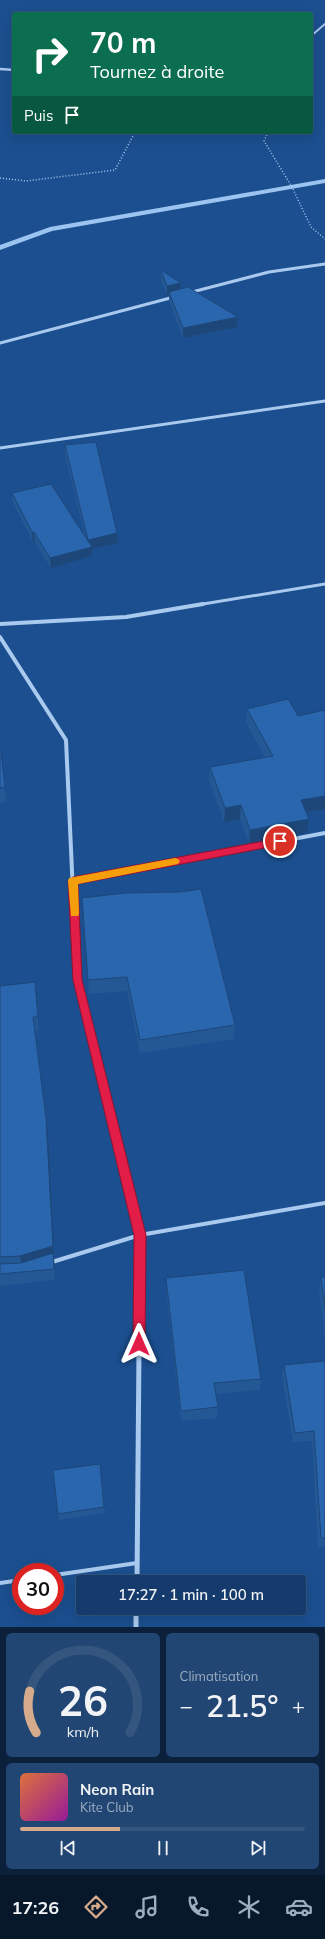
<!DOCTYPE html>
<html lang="fr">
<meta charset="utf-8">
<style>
:root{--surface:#143b6b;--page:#214673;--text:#f1f3f6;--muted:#9dadc1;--line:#33557e;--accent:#d6ab8b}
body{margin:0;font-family:Mulish,sans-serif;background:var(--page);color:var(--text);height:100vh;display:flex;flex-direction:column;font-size:15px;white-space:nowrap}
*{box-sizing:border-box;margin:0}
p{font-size:13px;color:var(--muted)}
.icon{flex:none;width:22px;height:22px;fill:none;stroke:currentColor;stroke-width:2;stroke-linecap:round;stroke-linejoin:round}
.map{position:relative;height:1627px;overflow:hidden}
.panel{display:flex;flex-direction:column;gap:6px;padding:6px;background:#0b203b;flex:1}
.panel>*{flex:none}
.top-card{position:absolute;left:12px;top:12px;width:301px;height:122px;border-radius:4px;box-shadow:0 4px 16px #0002,0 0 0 1px var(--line);background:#0b6e4f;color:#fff;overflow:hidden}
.speed{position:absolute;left:12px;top:1563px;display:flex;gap:8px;font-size:20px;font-weight:700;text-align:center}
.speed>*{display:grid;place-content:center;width:52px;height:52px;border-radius:50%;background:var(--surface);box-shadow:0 4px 16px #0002,0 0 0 1px var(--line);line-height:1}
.speed .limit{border:6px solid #d22;background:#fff;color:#111}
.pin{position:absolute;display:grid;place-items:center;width:34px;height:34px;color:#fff;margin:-17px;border:2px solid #fff;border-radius:50%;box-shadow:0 1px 4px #0007}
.me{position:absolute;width:44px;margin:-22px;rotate:0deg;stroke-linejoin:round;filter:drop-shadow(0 0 3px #0008)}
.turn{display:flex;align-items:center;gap:14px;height:84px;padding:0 12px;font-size:18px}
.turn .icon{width:52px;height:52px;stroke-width:2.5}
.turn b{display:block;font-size:28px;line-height:34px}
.then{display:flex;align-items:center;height:38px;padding:0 12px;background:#0003;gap:8px;font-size:15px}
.big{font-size:30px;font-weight:600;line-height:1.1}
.panel .card{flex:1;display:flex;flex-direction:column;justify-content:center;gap:6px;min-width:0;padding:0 14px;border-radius:6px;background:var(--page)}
.panel .dial{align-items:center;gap:0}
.dial svg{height:104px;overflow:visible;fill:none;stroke:var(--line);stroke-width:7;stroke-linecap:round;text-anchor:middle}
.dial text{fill:var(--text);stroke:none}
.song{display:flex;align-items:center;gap:12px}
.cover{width:48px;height:48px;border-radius:6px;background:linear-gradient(135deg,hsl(20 70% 55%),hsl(300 70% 35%))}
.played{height:4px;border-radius:2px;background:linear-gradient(90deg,var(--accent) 35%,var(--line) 35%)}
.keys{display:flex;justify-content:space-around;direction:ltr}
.heat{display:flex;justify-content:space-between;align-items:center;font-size:22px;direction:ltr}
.panel .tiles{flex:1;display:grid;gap:6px;grid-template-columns:1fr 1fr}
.card:last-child{grid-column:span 2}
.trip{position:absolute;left:76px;top:1575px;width:230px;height:40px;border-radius:4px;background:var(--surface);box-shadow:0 4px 16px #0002,0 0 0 1px var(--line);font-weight:600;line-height:40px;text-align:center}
.tabs{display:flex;height:64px;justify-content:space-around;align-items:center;background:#08182b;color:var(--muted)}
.tabs .icon{width:28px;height:28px}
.tabs .active{color:var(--accent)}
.tabs b{font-size:18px;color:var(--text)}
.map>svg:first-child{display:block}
</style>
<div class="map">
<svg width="325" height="1627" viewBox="0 0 325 1627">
<rect width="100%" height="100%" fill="#1b4f8f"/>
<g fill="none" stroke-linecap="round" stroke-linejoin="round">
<path fill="#9cc4f0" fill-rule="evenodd" d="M325 179V183L52 231 0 250V245L50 227Z"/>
<g stroke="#a9c9ee" stroke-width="1.5" stroke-dasharray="1 2" stroke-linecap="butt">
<path d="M268 132 264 141 292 187 311 227 325 239"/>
<path d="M0 178 26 181 115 170 135 132"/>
</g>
<path stroke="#a9c9ee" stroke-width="2" d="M311 36 325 24"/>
<g stroke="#a9c9ee" stroke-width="4">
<path d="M52 1262 140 1235 325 1203"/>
<path d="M55 1575 137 1563"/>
<path d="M0 1583 21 1580"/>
</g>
<path stroke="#a9c9ee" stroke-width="2.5" d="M0 69 14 70"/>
<g stroke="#a9c9ee" stroke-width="3">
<path d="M192 292 269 272 325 264"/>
<path d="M0 343 174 297"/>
<path d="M0 448 325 401"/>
<path d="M197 605 325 584"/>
</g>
<g stroke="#a9c9ee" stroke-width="4">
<path d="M0 624 126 617 203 604"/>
<path d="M0 637 66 740 77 980 94 1050"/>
<path d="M73 881 325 833"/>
</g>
<g stroke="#a9c9ee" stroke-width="5">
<path d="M94 1049 140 1235 137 1582"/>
<path d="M136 1608V1627"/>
</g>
</g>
<g fill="#245895">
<path d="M161 270 181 289 238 317 237 327 183 338 169 301V295L167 296 161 280Z"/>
<path d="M65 445 118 543 92 549V556L51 568 35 542H33L13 502 12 493 85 536 65 455Z"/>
<path d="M247 709 298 716 325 710V809L306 812 309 819 307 833 249 844 240 819 224 822 209 781 210 767 265 758 246 723Z"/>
<path d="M0 751 3 766 6 802 0 803Z"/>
<path d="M82 898 235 1025 234 1039 140 1053 127 991 89 994Z"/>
<path d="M35 982 39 1030 35 1031 48 1131 54 1258 55 1280 0 1286V986Z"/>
<path d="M321 1277H325V1340L319 1289Z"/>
<path d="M166 1278 261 1379 260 1390 216 1394 218 1407 217 1418 181 1421 166 1290Z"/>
<path d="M325 1361V1547H318L312 1441 293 1442 282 1376 284 1365Z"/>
<path d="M100 1464 105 1513 59 1520 58 1514Z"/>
</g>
<g fill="#1d4779">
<path d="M181 283V292H169V295L167 296V286Z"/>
<path d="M238 317 237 327 183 338V328Z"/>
<path d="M32 532H34L35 542H33Z"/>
<path d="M117 533 118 543 92 549V556L51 568 50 558 88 540Z"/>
<path d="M325 796V809L300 813 301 800Z"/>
<path d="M241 805 240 819 224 822 225 808Z"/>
<path d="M309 819 307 833 249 844 250 830Z"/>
<path d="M35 982 37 996 39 1030 38 1017Z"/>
<path d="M46 1118 48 1131 54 1258 55 1280 54 1269 22 1268 20 1256Z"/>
</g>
<g fill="#2a66ad" stroke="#1d4779">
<path d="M161 270 181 283 167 286Z"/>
<path d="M188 287 238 317 183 328 169 292Z"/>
<path d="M96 442 117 533 88 540 65 445Z"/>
<path d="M51 484 92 547 50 558 34 532H32L12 493Z"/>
<path d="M288 699 298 716 325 710V796L301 800 309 819 250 830 241 805 225 808 210 767 273 756 247 709Z"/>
<path d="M0 751H1L5 787 0 788Z"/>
<path d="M201 889 235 1025 140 1040 127 977 88 980 82 898 125 893 180 892Z"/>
<path d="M35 982 38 1017H33L46 1118 53 1246 20 1256 0 1257V986Z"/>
<path d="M53 1253 54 1269 0 1274V1264L21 1263Z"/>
<path d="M244 1270 261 1379 214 1383 218 1407 181 1411 166 1278Z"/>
<path d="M321 1277H325V1310Z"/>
<path d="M325 1361V1538H321L314 1431 295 1433 284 1365Z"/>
<path d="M100 1464 104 1507 58 1514 53 1470Z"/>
</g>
<path fill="#e11d48" stroke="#92132f" d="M280 838 285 841 280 845 78 884 82 980 146 1235 145 1344 143 1349 139 1350 135 1349 133 1344 134 1235 73 980 68 881 73 877Z"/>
<path fill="#f59e0b" d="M175 858 178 859 180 861 178 864 78 884 79 914 78 916H71L68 881 69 878Z"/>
</svg>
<div class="speed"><div class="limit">30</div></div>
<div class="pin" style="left:280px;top:841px;background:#d93025"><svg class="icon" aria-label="arrive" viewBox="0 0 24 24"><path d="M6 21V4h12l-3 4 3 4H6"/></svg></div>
<svg class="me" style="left:139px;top:1344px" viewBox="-20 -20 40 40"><path d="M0-17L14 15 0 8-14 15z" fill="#e11d48" stroke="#fff" stroke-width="4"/></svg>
<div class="trip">17:27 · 1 min · 100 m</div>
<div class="top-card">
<div class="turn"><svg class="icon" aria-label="right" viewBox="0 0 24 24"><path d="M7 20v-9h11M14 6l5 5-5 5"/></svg><div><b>70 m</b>Tournez à droite</div></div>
<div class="then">Puis<svg class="icon" aria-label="arrive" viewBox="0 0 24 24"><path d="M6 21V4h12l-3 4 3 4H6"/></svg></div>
</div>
</div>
<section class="panel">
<div class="tiles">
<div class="card dial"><svg viewBox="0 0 100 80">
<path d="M14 69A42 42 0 1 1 86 69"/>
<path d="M14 69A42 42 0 0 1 9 37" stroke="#d6ab8b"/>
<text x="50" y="56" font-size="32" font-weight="700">26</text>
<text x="50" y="72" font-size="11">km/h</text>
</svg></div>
<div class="card"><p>Climatisation</p>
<div class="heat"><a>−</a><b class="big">21.5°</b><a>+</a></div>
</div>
<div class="card">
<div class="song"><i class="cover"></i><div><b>Neon Rain</b><p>Kite Club</p></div></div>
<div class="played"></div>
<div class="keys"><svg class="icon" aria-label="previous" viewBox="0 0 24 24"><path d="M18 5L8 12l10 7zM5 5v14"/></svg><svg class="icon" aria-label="pause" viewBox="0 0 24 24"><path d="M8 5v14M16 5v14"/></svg><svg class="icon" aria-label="next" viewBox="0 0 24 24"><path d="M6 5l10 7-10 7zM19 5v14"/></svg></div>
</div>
</div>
</section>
<nav class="tabs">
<b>17:26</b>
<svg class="icon active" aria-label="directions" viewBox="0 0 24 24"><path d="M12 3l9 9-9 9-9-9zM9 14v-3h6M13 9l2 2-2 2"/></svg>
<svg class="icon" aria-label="music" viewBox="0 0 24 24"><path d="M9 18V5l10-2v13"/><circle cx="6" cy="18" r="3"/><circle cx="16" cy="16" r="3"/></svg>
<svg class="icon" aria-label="phone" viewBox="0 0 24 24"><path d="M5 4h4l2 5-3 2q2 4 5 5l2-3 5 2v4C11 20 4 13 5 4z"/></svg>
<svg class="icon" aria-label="climate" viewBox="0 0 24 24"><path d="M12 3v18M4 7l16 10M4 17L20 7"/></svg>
<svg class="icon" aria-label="car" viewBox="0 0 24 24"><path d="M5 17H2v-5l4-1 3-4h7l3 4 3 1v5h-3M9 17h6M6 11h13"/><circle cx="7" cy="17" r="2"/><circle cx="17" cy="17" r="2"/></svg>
</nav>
